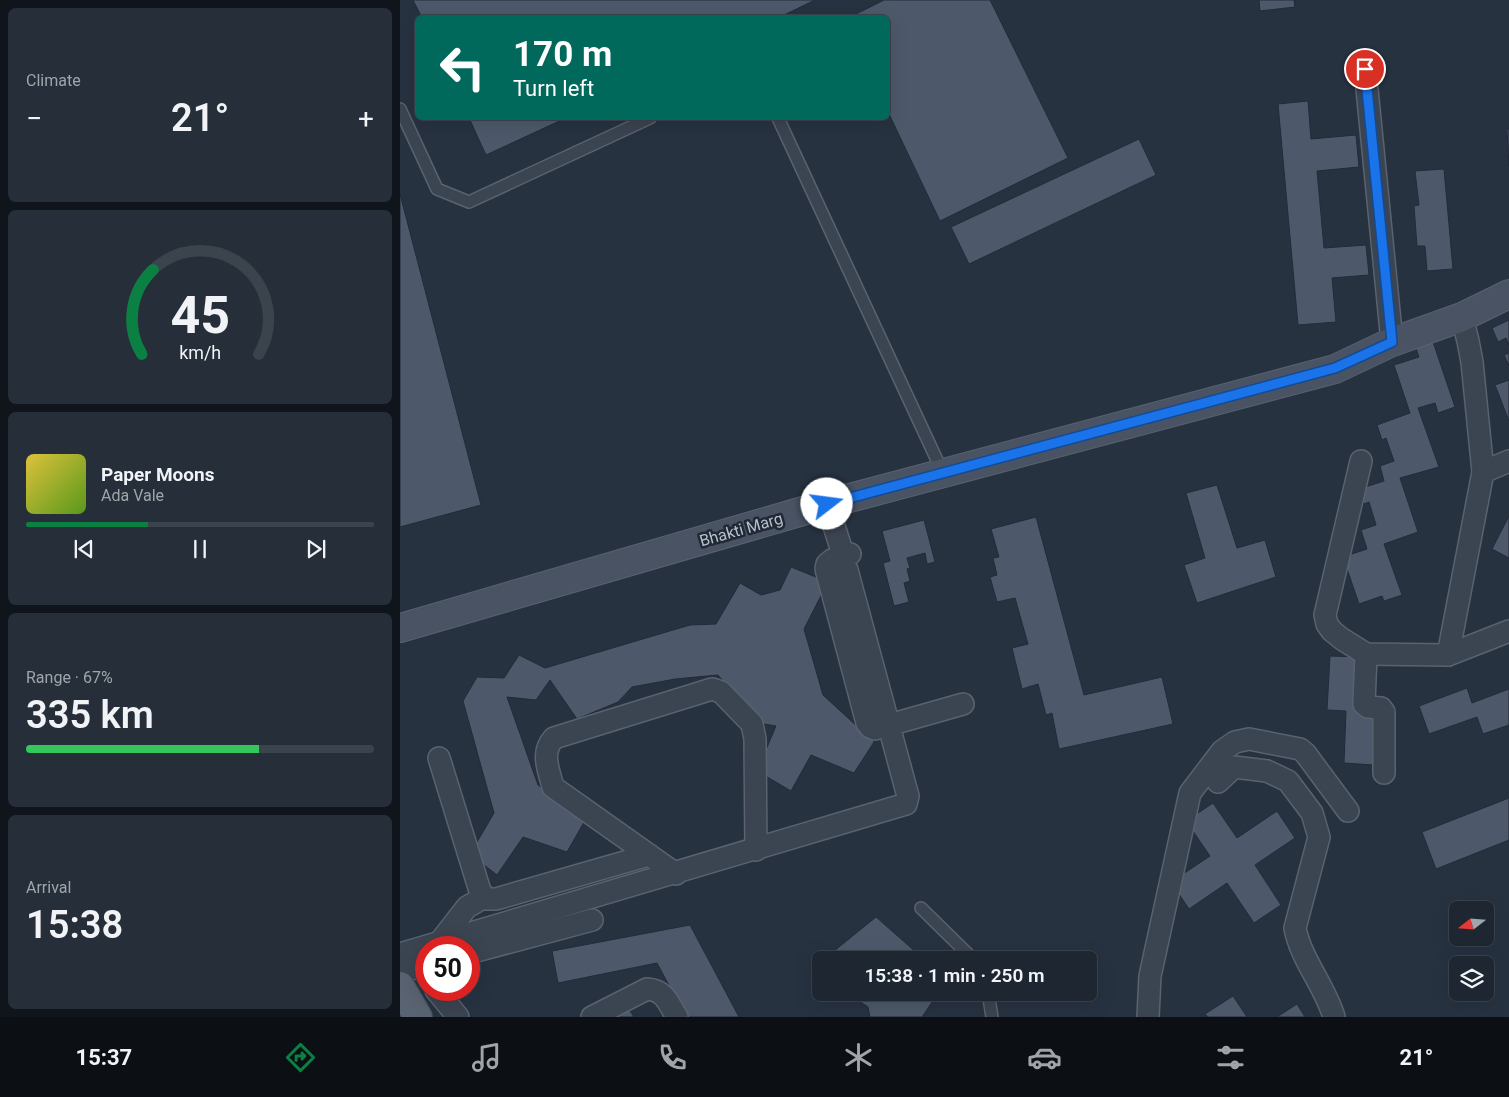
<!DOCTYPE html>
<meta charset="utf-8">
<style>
:root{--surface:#1d2631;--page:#252e39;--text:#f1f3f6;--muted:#a0a5ab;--line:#3b434d;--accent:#0b8043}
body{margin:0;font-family:Roboto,sans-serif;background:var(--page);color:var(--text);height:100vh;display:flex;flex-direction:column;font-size:19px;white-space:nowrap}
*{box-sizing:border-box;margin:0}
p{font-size:16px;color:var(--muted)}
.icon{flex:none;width:28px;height:28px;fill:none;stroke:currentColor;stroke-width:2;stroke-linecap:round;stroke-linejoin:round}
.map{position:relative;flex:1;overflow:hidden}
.drawer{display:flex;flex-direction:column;gap:8px;padding:8px;background:#10151b;width:400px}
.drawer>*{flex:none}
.top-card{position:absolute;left:15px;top:15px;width:475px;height:105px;border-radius:8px;box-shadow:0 5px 20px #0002,0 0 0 1px var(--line);background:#00695c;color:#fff;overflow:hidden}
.needle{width:32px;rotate:253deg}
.buttons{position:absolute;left:1049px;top:901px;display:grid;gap:10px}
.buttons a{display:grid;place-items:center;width:45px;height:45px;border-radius:8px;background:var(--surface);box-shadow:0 5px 20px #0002,0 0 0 1px var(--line);font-size:25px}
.speed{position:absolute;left:15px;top:936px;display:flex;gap:10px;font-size:25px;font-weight:700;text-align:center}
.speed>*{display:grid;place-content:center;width:65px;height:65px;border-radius:50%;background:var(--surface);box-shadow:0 5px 20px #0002,0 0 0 1px var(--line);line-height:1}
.speed .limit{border:8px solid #d22;background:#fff;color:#111}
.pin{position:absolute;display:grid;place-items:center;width:42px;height:42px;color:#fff;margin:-21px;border:2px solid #fff;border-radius:50%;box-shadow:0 1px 5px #0007}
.me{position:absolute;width:55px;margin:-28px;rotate:75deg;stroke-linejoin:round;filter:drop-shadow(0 0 4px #0008)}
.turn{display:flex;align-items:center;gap:18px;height:105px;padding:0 15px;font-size:22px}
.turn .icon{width:65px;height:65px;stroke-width:2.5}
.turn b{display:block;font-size:35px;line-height:42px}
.big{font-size:38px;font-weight:600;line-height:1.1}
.drawer .tile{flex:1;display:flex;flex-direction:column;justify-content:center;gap:8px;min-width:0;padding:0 18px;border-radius:8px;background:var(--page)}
.drawer .dial{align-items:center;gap:0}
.dial svg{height:130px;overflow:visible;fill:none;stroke:var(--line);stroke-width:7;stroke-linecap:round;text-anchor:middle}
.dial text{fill:var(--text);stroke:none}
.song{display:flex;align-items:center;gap:15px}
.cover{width:60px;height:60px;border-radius:8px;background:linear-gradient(135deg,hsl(50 70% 55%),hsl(90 70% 35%))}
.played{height:5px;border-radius:2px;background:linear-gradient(90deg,var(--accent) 35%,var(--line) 35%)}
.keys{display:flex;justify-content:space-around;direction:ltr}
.heat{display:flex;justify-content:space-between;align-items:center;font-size:28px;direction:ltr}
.charge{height:8px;border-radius:4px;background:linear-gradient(90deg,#34c759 67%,var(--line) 0)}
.trip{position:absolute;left:412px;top:951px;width:285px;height:50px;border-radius:8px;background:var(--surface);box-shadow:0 5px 20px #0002,0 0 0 1px var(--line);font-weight:600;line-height:50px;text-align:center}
.tabs{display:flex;height:80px;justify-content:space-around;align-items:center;background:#0c0f14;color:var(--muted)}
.tabs .icon{width:35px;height:35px}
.tabs .selected{color:var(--accent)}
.tabs b{font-size:22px;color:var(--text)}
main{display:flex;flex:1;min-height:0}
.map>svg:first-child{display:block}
</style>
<main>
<section class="drawer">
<div class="tile"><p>Climate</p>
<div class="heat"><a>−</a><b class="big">21°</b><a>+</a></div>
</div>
<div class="tile dial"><svg viewBox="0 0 100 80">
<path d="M14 69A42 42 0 1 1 86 69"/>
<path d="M14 69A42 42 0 0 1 21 17" stroke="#0b8043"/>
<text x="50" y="56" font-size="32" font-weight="700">45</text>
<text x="50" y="72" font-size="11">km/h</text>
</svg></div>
<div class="tile">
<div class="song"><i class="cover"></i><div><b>Paper Moons</b><p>Ada Vale</p></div></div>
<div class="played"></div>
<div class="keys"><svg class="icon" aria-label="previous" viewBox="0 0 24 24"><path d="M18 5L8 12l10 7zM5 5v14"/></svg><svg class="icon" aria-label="pause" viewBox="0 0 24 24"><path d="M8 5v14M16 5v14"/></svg><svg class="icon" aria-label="next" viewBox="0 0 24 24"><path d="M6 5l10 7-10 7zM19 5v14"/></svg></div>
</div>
<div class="tile"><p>Range · 67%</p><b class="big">335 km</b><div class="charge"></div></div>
<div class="tile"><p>Arrival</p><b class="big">15:38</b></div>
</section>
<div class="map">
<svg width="1109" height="1017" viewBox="0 0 1109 1017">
<rect width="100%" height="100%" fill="#273241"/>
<g fill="#4d596a" stroke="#222b38">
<path d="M13 0H415L378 18H22Z"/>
<path d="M484 0H590L668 158 540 221 488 112V18H448Z"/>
<path d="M859 0H894L895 7 860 11Z"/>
<path d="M908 101 911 139 956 135 959 167 917 171 924 248 966 245 969 275 932 278 936 322 898 325 878 104Z"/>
<path d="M69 118H166L86 155Z"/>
<path d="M1107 129H1109V166Z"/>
<path d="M739 139 756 175 569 264 551 227Z"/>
<path d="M1044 169 1053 269 1027 271 1025 246H1017L1014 206 1019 205 1015 171Z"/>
<path d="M0 194 81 505 0 527Z"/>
<path d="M1109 320V345L1106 338 1098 342 1092 328Z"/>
<path d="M1032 339 1055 407 1038 413 1035 403 1018 408 1039 467 1000 478 1018 532 984 544 1002 595 984 601 982 596 959 604 943 557 967 549 961 530 976 525 969 502 964 504 959 489 984 481 980 466 994 461 986 438 982 440 977 425 1010 413 994 365 1019 357 1015 345Z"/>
<path d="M1109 353V366L1104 355Z"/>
<path d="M1109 380V421L1095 385Z"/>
<path d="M817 485 837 548 865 540 876 577 797 603 784 565 805 558 786 493Z"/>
<path d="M1109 516V558L1092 549Z"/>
<path d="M636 517 684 695 762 677 773 724 659 749 652 713 646 715 638 684 622 689 612 648 628 644 615 598 597 602 590 577 597 575 593 558 599 557 591 529Z"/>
<path d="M524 520 535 562 527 564 525 553 507 558 510 568 507 569 510 581 504 583 509 602 494 606 483 563 490 561 482 531Z"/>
<path d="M391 567 428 582 404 629 423 695 474 742 454 773 411 755 391 791 357 771 376 726 358 723 318 675 275 679 232 687 218 702 177 719 150 680 136 700 107 697 138 785 187 817 167 852 123 837 97 875 70 854 94 813 63 701 77 677 104 678 119 655 145 668 290 625 316 624 340 583 361 595 380 590Z"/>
<path d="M930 656 961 657 977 712 974 765 944 763 946 711 927 710Z"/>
<path d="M1067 688 1072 703 1109 689V725L1083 734 1077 717 1029 734 1019 706Z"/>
<path d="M1109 798V840L1036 869 1022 832Z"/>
<path d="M813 803 837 838 877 811 895 838 855 865 881 905 854 923 827 883 789 909 771 882 810 856 786 821Z"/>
<path d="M476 917 525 960H423Z"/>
<path d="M290 925 339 1017H286L257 963 158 983 152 951Z"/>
<path d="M421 961V977L410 971Z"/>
<path d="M445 992H539L522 1017H470L468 1007Z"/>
<path d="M833 996 847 1017H808L805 1014Z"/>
<path d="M225 1003 234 1017H195Z"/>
<path d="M897 1004 905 1017H877Z"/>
</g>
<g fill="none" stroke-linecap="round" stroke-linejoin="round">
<defs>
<g id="service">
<path d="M0 109 37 189 69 202 250 118"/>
<path d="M378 118 543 473"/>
<path d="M521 908 574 960"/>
<path d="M588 992 592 1017"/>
</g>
<g id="minor">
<path d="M965 69 992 342"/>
<path d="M1062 317 1068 341 1072 362 1083 472 1048 655 1109 631"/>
<path d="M961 461 925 615 927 624 932 631 942 639 966 654 1048 655"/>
<path d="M1083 472 1109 461"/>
<path d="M427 504 442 551"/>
<path d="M450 554 432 560 427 564 426 569 467 723 470 727 475 729 563 704"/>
<path d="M966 654 964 704 968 707 981 708 984 712V773"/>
<path d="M39 758 80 891 86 899H96L249 855"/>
<path d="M818 782 834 767 867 771 888 781 912 813 919 837 895 928C901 960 925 986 934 1017"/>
<path d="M276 874 153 787C149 770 140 753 154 738L312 689 321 692 352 724 355 739 356 850"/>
<path d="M39 943 67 907 76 902"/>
<path d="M69 953 192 920"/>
<path d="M0 954 506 804 508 796 506 789 447 570"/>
<path d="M0 972 26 965"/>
<path d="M36 990 58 1017"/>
<path d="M192 1017 247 989C265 990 268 1003 277 1017"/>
<path d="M748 1017 750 976 790 793 822 751 835 742 849 739 900 749 905 753 948 811"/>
</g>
<path id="secondary" d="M0 628 427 504 935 369 992 342 1062 317 1109 294"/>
<path id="primary" d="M0 986 18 1017"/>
</defs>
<use href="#service" stroke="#59626e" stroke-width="14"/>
<use href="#minor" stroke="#59626e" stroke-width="24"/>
<use href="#secondary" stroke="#59626e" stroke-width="30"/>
<use href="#primary" stroke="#454d5a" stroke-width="30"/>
<use href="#service" stroke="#3b4451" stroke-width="11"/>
<use href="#minor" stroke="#3b4451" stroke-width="21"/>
<use href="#secondary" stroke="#495364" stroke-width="28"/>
<use href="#primary" stroke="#596371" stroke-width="28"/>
</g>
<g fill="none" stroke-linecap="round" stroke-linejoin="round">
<defs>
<path id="route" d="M427 504 935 368 992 342 965 69"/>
</defs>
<use href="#route" stroke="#114b97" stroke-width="12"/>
<use href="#route" stroke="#1a73e8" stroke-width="9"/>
</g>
<g text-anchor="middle" stroke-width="5" stroke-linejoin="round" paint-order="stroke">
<g font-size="16" fill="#b8bfcb" stroke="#202936">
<text transform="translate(341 529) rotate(-16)" y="6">Bhakti Marg</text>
</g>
</g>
</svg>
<div class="buttons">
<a><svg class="needle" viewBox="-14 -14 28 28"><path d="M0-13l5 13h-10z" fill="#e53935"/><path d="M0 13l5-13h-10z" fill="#a0a5ab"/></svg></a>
<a><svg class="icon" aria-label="layers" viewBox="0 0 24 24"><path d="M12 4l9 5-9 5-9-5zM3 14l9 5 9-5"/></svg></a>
</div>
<div class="speed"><div class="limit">50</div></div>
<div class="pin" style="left:965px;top:69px;background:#d93025"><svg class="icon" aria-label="arrive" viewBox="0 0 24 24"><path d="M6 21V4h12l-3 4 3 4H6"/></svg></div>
<svg class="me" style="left:427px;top:504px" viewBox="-20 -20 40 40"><circle r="19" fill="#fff"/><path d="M0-13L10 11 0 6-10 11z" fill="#1a73e8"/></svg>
<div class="trip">15:38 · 1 min · 250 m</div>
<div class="top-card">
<div class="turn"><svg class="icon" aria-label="left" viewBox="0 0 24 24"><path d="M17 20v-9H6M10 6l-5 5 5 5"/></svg><div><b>170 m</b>Turn left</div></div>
</div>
</div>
</main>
<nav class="tabs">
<b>15:37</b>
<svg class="icon selected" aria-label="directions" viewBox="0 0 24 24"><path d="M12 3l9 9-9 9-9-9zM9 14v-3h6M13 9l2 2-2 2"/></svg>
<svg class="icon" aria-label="music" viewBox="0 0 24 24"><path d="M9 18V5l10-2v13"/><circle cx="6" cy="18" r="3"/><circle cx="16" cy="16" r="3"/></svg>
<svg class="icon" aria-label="phone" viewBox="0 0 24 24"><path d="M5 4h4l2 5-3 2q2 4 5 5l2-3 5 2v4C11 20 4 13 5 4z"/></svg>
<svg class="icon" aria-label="climate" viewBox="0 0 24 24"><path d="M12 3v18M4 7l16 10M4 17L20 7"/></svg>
<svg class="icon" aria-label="car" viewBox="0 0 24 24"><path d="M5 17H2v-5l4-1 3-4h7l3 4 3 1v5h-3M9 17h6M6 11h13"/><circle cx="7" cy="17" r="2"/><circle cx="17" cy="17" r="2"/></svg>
<svg class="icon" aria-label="filters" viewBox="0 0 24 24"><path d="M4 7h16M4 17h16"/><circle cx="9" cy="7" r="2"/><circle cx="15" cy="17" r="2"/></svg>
<b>21°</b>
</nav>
